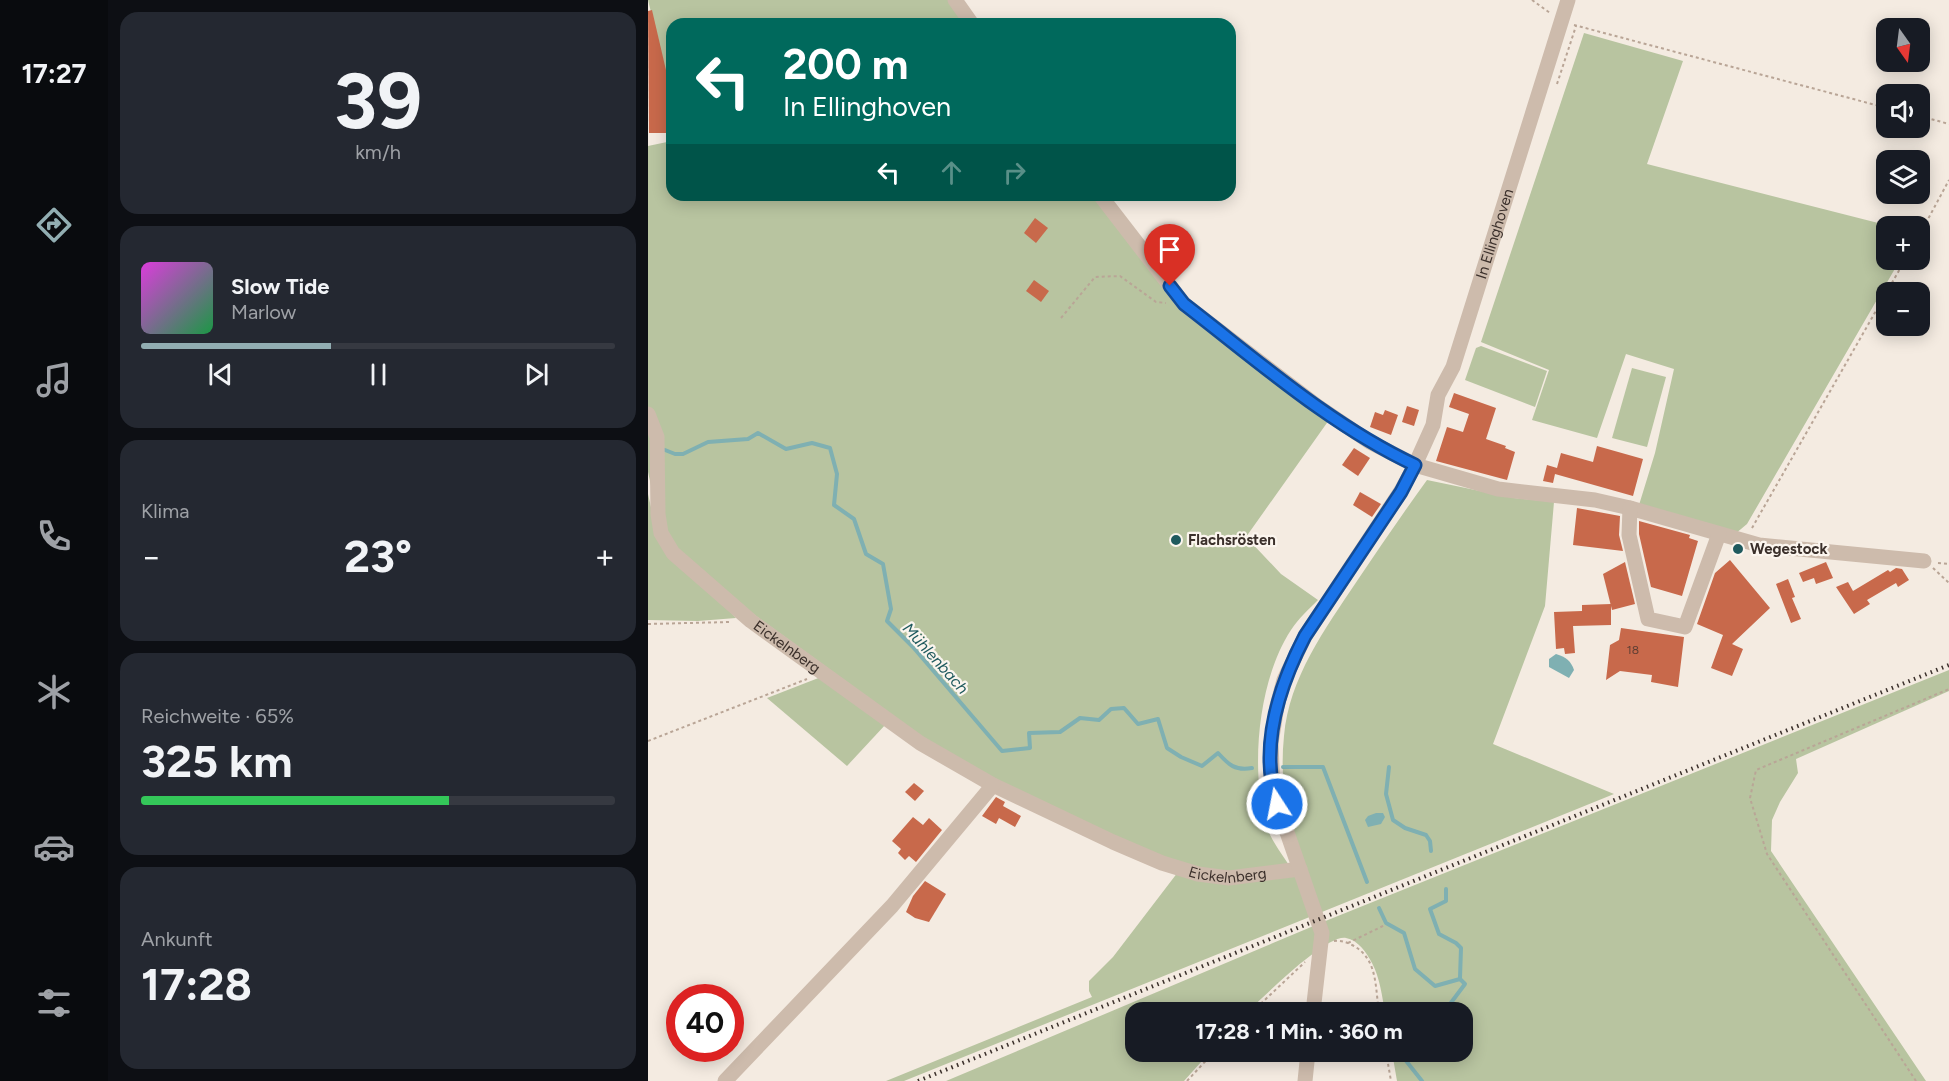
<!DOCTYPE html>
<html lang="de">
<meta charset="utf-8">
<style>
:root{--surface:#171b24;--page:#242831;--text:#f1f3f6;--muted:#9ea1a6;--line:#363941;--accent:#92aeb2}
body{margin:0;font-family:Figtree,sans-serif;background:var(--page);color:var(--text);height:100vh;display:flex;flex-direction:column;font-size:22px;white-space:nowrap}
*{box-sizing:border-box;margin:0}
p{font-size:20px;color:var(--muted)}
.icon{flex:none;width:33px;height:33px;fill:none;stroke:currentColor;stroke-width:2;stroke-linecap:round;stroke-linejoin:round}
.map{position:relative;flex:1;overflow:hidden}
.details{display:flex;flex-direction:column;gap:12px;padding:12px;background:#0d0f14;width:540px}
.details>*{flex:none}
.top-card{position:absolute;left:18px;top:18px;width:570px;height:183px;border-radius:18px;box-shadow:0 3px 15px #0003;background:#00695c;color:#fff;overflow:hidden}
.needle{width:39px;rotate:166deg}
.fabs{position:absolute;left:1228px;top:18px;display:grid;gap:12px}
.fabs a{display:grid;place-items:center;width:54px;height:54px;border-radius:12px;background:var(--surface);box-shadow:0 3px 15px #0003;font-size:30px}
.speed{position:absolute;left:18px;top:984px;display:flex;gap:12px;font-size:30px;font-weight:700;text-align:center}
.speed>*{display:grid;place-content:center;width:78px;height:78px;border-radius:50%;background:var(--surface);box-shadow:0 3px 15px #0003;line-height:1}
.speed .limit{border:9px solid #d22;background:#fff;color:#111}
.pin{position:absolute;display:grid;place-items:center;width:51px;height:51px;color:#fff;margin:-62px -26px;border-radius:50% 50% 50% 0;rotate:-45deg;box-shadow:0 0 6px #0007}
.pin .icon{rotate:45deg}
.me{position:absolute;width:66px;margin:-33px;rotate:349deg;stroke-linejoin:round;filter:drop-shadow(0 0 4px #0008)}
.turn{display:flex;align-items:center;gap:21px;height:126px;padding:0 18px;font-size:27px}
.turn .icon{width:78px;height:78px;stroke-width:2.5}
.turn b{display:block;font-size:42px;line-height:51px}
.lanes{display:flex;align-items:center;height:57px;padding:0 18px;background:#0003;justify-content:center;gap:30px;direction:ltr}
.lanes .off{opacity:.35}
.big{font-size:45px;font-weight:700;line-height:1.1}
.details .tile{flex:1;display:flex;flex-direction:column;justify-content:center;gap:9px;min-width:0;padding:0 21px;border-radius:18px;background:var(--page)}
.details .dial{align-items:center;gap:0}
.dial b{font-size:78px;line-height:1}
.song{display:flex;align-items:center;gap:18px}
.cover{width:72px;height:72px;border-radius:9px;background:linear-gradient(135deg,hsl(300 70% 55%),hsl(140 70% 35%))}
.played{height:6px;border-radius:3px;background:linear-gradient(90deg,var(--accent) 40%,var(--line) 40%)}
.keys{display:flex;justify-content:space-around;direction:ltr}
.heat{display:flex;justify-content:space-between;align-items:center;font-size:33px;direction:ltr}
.charge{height:9px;border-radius:4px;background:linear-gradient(90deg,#34c759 65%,var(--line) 0)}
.trip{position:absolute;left:477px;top:1002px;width:348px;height:60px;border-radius:18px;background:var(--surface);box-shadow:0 3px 15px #0003;font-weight:700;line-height:60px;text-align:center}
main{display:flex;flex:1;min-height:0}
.dock{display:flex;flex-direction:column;width:108px;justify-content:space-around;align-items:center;background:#090b0e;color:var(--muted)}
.dock .icon{width:42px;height:42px}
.dock .on{color:var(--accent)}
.dock b{font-size:27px;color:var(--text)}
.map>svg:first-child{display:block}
</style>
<main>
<nav class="dock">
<b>17:27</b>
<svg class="icon on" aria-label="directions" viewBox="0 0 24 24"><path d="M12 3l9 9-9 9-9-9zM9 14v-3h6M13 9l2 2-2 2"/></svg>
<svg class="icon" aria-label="music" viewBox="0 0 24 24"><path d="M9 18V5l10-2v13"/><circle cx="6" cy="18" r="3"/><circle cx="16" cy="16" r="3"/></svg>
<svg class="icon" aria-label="phone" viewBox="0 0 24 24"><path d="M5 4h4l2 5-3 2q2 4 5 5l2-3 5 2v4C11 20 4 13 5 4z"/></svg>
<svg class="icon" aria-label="climate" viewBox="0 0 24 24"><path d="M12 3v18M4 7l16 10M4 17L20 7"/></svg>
<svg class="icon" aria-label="car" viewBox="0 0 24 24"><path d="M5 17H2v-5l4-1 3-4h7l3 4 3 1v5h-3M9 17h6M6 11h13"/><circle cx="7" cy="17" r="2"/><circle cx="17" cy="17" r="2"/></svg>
<svg class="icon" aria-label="filters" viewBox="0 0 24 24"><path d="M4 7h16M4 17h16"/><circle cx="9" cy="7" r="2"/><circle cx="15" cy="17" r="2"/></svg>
</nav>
<section class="details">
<div class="tile dial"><b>39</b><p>km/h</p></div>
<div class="tile">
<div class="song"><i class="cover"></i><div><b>Slow Tide</b><p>Marlow</p></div></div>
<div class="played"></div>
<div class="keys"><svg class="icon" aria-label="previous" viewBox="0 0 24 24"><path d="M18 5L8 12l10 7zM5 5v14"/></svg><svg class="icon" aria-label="pause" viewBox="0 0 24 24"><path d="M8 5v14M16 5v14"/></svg><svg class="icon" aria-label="next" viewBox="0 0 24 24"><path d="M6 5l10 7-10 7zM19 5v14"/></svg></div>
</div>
<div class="tile"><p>Klima</p>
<div class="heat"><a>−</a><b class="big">23°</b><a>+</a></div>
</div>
<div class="tile"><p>Reichweite · 65%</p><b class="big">325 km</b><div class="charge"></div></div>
<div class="tile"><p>Ankunft</p><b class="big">17:28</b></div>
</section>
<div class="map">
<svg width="1301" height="1081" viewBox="0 0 1301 1081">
<rect width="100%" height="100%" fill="#f4ebe1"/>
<g fill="#b8c4a0">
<path d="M0 0H302L318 24H24V195H445L519 293 681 420 598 537 633 574 670 600C661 609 650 619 643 630 610 680 602 769 618 825 623 841 637 858 646 873 641 828 631 782 636 736 641 678 677 629 709 581 732 547 755 513 779 480L866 498 906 502 897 606 845 744 966 794 256 1081H238L444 997 441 991V981L465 957 530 872 369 795 280 741 31 560 8 508 0 472V146L19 142 21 85Z"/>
<path d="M936 33 1035 61 999 164 1242 226H1239V260H1252L1099 524 1087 534 991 505 1007 453 1026 369 978 354 949 438 884 420 901 370 833 342Z"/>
<path d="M833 346 899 371 887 407 817 380 828 348Z"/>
<path d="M984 368 1018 377 999 447 964 438Z"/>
<path d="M0 494 9 534 88 618 50 621 0 620Z"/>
<path d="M1301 670V691L1148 759 1150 773 1132 802 1124 820 1123 851 1278 1081H749L744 1052H814V1012H737C734 996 732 978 724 963 719 953 710 940 698 938 678 934 616 997 599 1012H488V1052H562L536 1081H298L675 922Z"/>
<path d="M173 677 238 724 199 766 119 698Z"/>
</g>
<g fill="#7fb0b2">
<path d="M908 654C918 657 923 661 926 670L921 678 901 667V659Z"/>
<path d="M728 813H735L737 817 733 824 720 827 717 820 720 816Z"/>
</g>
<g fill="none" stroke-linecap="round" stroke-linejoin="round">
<g stroke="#7fb0b2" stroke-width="4">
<path d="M17 450 27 454H35L60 442 100 439 110 433 138 449 164 443 182 448 189 474 186 505 206 519 218 554 235 564 243 609 239 621 265 647 354 751 382 748 381 733 412 732 432 718 451 720 463 709 476 708 490 724 510 719 519 748 533 757 554 766 570 753C581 765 587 771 604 768"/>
<path d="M635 767H675L719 882"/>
<path d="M741 767 738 794 745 820 757 828 778 835 782 841 783 851"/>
<path d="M798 889V901L782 909 791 934 808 943 813 948 812 978"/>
<path d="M731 908 738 923 756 933 767 969 787 986 812 979 817 984 796 1012"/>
<path d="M754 1052 755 1057 774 1081"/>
</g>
</g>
<g fill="#c8694b">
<path d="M4 10 21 83V133H1L0 11Z"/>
<path d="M387 218 400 228 388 243 376 233Z"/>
<path d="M386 280 401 291 393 302 378 291Z"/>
<path d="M806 393 848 408 838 439 858 446 857 448 867 452 859 480 788 461 799 427 815 432 821 414 801 407Z"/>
<path d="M759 406 771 410 766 426 754 422Z"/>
<path d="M737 410 750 415 743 435 722 427 727 412 735 415Z"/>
<path d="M949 446 995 459 985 496 907 474 905 483 895 481 899 465 909 468 913 453 945 462Z"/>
<path d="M706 448 722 458 710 476 694 465Z"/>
<path d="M712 492 733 504 724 517 705 505Z"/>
<path d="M929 508 972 516 971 535 975 551 925 545Z"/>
<path d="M991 521 1042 535 1041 538 1050 541 1034 596 1003 587 991 534Z"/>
<path d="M1082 560 1122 608 1084 644 1095 649 1084 676 1063 668 1075 635 1049 624 1067 573Z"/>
<path d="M977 562 987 604 964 610 955 574Z"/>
<path d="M1178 562 1185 578 1168 584 1166 578 1155 582 1151 573Z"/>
<path d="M1248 568 1254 569 1261 580 1250 587 1248 583 1219 600 1222 604 1206 614 1188 587 1200 582 1205 591 1240 570 1242 572Z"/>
<path d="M1140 579 1147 597 1144 598 1153 619 1143 623 1128 584Z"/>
<path d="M963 604V625L925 626 927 653 917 654 916 648 908 649 906 612 934 611V605Z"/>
<path d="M973 628 1036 637 1030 687 1003 682 1004 675 972 671 958 680 962 645 971 640Z"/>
<path d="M266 783 276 791 267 801 257 792Z"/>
<path d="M348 797 357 802 355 806 373 816 367 827 351 818 348 824 334 816Z"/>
<path d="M265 817 275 825 281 818 294 830 268 862 261 856 257 860 250 853 253 849 244 841Z"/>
<path d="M277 881 298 894 281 922 267 918 258 912 265 896Z"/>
</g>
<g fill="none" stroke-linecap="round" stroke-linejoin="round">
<g stroke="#b9a596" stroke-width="2" stroke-dasharray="3 3" stroke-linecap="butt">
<path d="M884 0 902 13"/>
<path d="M926 25 1239 108"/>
<path d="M909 84 928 26"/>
<path d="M1272 116 1301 124"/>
<path d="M1272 234 1301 180"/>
<path d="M413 318 447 277 472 276 508 302 518 303"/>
<path d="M1104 528 1257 260"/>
<path d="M1290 563 1301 564"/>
<path d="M1285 568 1301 583"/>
<path d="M0 624 82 622"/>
<path d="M0 741 159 679"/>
<path d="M686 941C692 940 698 942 704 945 730 958 727 987 731 1012"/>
<path d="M700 943 737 925"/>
<path d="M604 1012 657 962"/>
<path d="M738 1052 743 1081"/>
<path d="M539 1081 566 1052"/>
<path d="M1268 1081 1119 854 1102 798 1108 770 1301 689"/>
</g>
<g stroke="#cdbbac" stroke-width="15">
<path d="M307 0 324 24"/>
<path d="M452 195 536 304 669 406 722 442 767 465 850 489 947 500 982 508 1111 545 1276 561"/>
<path id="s1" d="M0 414 9 437 10 514 13 533 25 553 103 621 272 743 345 785 465 842 514 863 550 874 581 878 652 869"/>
<path d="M982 508 981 535 1000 619 1037 627 1071 534"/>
<path id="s2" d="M665 1012 674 933 625 792 623 743 629 706 636 680 657 636 753 491 767 465 785 425 790 395 805 367 920 0"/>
<path d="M77 1081 244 906 345 785"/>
<path d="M657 1081 660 1052"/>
</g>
<path stroke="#3b302b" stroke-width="4" stroke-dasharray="1.5 4.5" stroke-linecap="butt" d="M270 1081 1301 665"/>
</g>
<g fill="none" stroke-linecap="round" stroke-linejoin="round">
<defs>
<path id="route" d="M522 286 536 304C610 361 682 425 767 465L753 492 657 636C631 686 611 748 629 804"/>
</defs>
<use href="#route" stroke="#114b97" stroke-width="15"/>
<use href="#route" stroke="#1a73e8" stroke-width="10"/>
</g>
<g fill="#1f5a5e" stroke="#fbf5ee" stroke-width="2">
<circle cx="528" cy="540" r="6"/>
<circle cx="1090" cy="549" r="6"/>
</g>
<g text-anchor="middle" stroke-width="4.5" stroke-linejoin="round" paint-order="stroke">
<g font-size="12" fill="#5e3e33">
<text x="985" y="654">18</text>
</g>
<g font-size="15" fill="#3b302b" stroke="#fbf5ee">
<text dy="5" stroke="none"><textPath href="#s2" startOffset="840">In Ellinghoven</textPath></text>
<text dy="5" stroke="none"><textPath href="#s1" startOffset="292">Eickelnberg</textPath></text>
<text dy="5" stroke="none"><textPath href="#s1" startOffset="794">Eickelnberg</textPath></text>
</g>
<g font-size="15" font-weight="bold" fill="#3b302b" stroke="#fbf5ee" text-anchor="start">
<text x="540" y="545">Flachsrösten</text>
<text x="1102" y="554">Wegestock</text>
</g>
<g font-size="16" font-style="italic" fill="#1f5a5e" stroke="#fbf5ee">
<text transform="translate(288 658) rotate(48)" y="6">Mühlenbach</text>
</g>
</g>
</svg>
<div class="fabs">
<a><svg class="needle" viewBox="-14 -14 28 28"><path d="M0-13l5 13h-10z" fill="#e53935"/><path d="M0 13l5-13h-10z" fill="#9ea1a6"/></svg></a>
<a><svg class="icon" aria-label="sound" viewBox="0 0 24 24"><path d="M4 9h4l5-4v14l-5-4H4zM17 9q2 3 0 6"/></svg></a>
<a><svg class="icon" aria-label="layers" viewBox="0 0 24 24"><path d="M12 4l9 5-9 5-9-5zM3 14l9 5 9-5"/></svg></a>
<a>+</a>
<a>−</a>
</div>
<div class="speed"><div class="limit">40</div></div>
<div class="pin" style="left:522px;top:286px;background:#d93025"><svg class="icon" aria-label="arrive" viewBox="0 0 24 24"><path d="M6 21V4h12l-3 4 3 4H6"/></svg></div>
<svg class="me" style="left:629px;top:804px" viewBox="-20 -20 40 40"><circle r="17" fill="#1a73e8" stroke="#fff" stroke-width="3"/><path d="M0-11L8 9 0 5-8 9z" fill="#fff"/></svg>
<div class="trip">17:28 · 1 Min. · 360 m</div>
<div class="top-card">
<div class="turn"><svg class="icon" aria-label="left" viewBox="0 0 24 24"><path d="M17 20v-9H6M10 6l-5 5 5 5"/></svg><div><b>200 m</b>In Ellinghoven</div></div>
<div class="lanes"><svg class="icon" aria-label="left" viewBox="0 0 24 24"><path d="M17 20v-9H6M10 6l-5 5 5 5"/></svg><svg class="icon off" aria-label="ahead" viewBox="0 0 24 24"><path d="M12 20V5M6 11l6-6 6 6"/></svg><svg class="icon off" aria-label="right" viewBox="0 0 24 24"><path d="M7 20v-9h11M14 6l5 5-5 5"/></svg></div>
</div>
</div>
</main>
